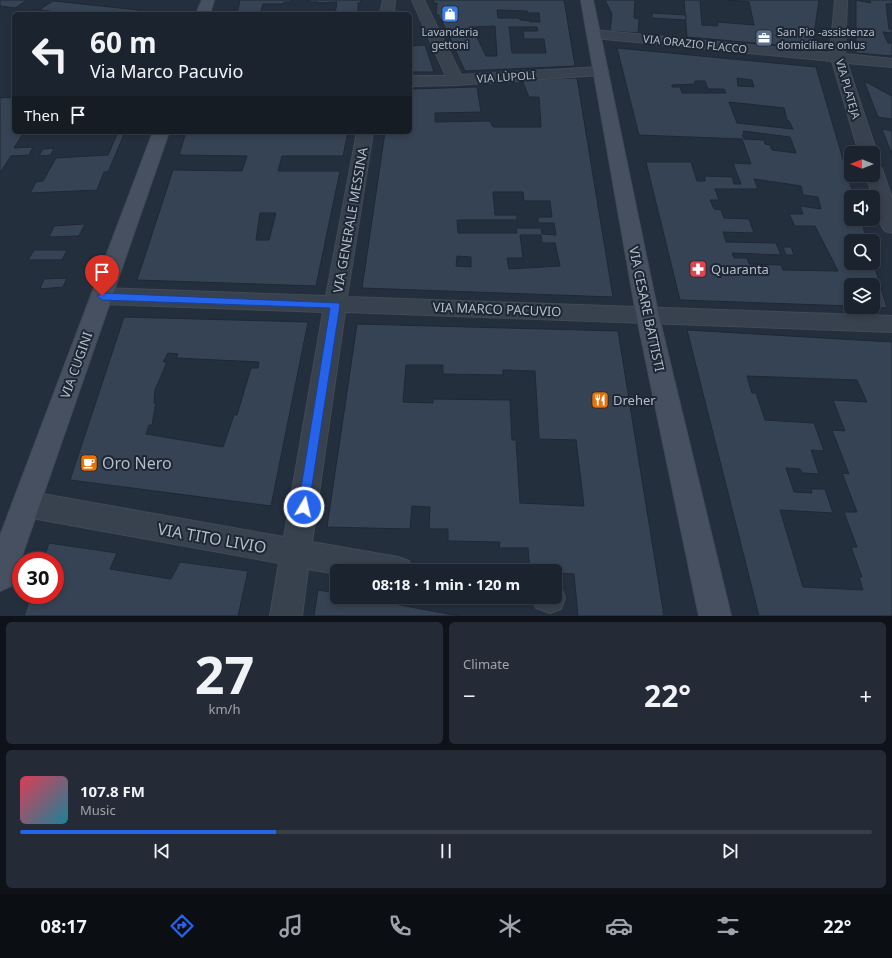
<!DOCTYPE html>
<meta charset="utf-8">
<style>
:root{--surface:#1b232e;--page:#242b36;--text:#f1f3f6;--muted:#a0a4aa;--line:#39404a;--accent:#2563eb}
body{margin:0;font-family:"Noto Sans",sans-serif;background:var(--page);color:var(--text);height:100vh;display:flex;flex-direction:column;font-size:15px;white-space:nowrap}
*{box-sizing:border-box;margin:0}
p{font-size:13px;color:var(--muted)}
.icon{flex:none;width:22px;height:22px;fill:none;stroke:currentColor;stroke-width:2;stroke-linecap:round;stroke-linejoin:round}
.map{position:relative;height:616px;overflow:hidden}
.side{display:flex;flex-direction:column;gap:6px;padding:6px;background:#0f1319;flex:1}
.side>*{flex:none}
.guide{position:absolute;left:12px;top:12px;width:400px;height:122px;border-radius:6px;box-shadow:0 2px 6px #0003,0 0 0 1px var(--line);background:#1b232e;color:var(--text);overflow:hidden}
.needle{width:26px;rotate:270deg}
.tools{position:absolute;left:844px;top:146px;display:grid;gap:8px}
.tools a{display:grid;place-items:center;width:36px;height:36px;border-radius:6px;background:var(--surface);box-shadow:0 2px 6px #0003,0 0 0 1px var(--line);font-size:20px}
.speed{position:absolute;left:12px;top:552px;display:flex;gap:8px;font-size:20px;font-weight:700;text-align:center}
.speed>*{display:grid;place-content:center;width:52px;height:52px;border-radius:50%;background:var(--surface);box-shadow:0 2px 6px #0003,0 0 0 1px var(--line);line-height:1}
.speed .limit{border:6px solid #d22;background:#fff;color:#111}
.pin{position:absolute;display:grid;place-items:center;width:34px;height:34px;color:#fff;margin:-41px -17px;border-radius:50% 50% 50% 0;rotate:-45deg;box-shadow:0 0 4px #0007}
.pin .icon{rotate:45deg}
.me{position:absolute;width:44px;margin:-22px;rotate:9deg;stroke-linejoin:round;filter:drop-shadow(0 0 3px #0008)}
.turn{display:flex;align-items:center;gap:14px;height:84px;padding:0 12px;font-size:18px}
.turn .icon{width:52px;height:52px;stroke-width:2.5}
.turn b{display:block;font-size:28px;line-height:34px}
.then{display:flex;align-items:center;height:38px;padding:0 12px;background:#0003;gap:8px;font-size:15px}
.big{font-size:30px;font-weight:700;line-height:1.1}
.side .widget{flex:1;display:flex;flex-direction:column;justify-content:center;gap:6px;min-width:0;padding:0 14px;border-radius:6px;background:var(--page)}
.side .dial{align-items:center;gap:0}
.dial b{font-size:52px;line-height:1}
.song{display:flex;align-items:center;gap:12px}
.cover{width:48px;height:48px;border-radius:6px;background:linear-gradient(135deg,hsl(350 70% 55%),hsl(190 70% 35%))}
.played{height:4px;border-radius:2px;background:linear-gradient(90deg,var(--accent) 30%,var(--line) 30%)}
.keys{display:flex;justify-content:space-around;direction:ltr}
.heat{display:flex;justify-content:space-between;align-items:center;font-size:22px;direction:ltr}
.side .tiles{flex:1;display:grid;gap:6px;grid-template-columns:1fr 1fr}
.widget:last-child{grid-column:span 2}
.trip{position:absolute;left:330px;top:564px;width:232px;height:40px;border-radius:6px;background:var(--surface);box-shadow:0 2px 6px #0003,0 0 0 1px var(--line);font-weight:700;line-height:40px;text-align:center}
.menu{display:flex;height:64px;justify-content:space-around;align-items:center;background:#0b0e12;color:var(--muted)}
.menu .icon{width:28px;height:28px}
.menu .current{color:var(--accent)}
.menu b{font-size:18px;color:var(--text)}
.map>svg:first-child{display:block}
</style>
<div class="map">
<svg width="892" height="616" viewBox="0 0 892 616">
<rect width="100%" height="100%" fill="#242f3e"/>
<g fill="#364354" stroke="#1f2835" fill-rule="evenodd">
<path d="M0 0H27L15 8 0 6Z"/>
<path d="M240 0H292L291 2H284L283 4H263L260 14H237Z"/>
<path d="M309 0H361L360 3H358V14H335L337 2 318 3V2H309Z"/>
<path d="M433 0H564L575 66 465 71 441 19H439V15H436L437 3H434ZM497 10 527 11 528 13H539L540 22H530V21L521 20 518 18H498ZM495 26 497 56H486L472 27ZM509 27H537L538 31H523L524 39H544L546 53H512Z"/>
<path d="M605 0H635L634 18 639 19 638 33 610 31 612 14Z"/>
<path d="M684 0H700L702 25 718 26 717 22 754 25 749 2 728 0H819L812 48 687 37Z"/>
<path d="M856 0 871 3 869 0H892V4H886L889 29H892V33L883 32 888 43H892V56L856 53Z"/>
<path d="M53 1 139 10 134 14H73L39 10Z"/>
<path d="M39 10 55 12 52 14H33Z"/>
<path d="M652 13 686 15V20L652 18Z"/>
<path d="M425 45 434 72H410V46Z"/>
<path d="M617 48 816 67 854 197H851V219H861L867 241H851V263H873V261L887 308 869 307H873V285H851V306L680 300 646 162H691L697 181H705V176L732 177 734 184H741L733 163 751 164 742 139 639 135ZM737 78 752 80 754 87 738 86ZM695 81H705L708 89H724L726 93H682L680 87H672V85L695 84ZM729 102 784 108 787 120 789 121 793 129 737 123ZM743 131 790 137 796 153 772 150 770 145 765 144 764 140 744 139 742 135H744ZM754 179 801 186 803 195 818 197 821 209 800 206 803 214H789L795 226H815L838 271 783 270 781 265 749 264 747 258H734L732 253 781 255 776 243 726 242 723 232 754 233 749 219 724 218 721 210 714 209 710 200H719L715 189H758Z"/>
<path d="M577 78 613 297 362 288 385 132H410V89L477 87 481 112 435 113V122L490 121 493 127H541L539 97H529L522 80ZM493 192H523L524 201H550L552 217H538V223H554L556 235 542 234 541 228H516L517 233H458L457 220H517V215H495ZM520 235H541L542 243H555L560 266 509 269 507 258H523ZM457 256 471 257V267L456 266Z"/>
<path d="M864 81 892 96V119L878 117Z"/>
<path d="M14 97V132H24L14 148 33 147 29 155 11 156 0 173V98Z"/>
<path d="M882 129 892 131V155Z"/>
<path d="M118 132H125L108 172H104L97 190 30 193 36 182 43 181 56 158 108 155Z"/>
<path d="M186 132H221L220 134H251V132H348L343 156H282L278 171H340L316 286 137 280 173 170 242 171 247 156 179 155ZM260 213H276L269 240H256Z"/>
<path d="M54 148 51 155 39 156 43 149Z"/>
<path d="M85 224 79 236 49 237 54 226Z"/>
<path d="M783 247H791L794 255H786Z"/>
<path d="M34 250H67L62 260H28Z"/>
<path d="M67 278 63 287 40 289 44 279Z"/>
<path d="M124 317 308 322 271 506 70 480ZM168 353 178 354 176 358 259 362 258 368H251L237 415H234L223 447 146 434 149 425H152L156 403H154L155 390 167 362H163Z"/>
<path d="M357 324 618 331 664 616H578L574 574 555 573V571H530L528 548H499L500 542 448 541V529H429L430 507 412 506 410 529 327 527ZM406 365H443V374L503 375V370L535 371 539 439 576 440 584 506 520 503 516 440H512L510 400 433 399V403L403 402Z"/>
<path d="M687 330 892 342V616H759ZM747 376 857 380 867 402 833 400 845 431 832 430 849 474 842 473 857 512H844L857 547H851L862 577H859L863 590 803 587 780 510 833 513 825 489H811L812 493 794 492 786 468 800 469 802 473 819 474 811 450 824 451 814 423 765 420 756 393H752Z"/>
<path d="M49 543 117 553 110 569 171 579 180 562 248 571 238 616H24L31 595H55V561H43Z"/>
<path d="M318 590 337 593V597H357L459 616H314Z"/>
</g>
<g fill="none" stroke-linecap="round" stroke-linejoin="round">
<defs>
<g id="minor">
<path d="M383 0H395L394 14H380Z"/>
<path d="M412 0H424L461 75 601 67 606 68 608 71 606 74 601 75 456 85 410 86V76H446Z"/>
<path d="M835 0H847L845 54 892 59V67L847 63 877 153 873 157V153H859L832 61 594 38 589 37 587 34 589 31 594 30 830 53Z"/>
<path d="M357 132H373L347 297 892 316V332L345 312 312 542 398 557 409 561 413 571H337V574L308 569 302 616H270L279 563 26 517 16 513 12 504 16 495 26 491 284 537 323 312 102 304 94 301 91 296 94 291 102 288 326 296Z"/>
<path d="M873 164 879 165 882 169 892 198V233L885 231 882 227 866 175H873Z"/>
<path d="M555 585 561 587 565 598 561 609 550 613 536 608 532 597H555Z"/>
</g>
<g id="secondary">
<path d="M202 0H214L210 14H196Z"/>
<path d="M581 0H593L658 313 731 616H699L636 313Z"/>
<path d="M153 132H169L15 576 11 586 0 591V536Z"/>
</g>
</defs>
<use href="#minor" stroke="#414a57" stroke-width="2"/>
<use href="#secondary" stroke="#414a57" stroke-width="2"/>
<use href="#minor" fill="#38414e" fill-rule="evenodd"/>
<use href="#secondary" fill="#465061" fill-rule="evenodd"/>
</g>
<path fill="#2563eb" stroke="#184099" d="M102 293 339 303 340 305 308 511 304 512 300 511 298 507 330 308 102 300 97 296Z"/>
<defs>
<symbol id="shop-square" viewBox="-11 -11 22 22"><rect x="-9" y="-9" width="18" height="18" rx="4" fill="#3f7fe0" stroke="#1d2633"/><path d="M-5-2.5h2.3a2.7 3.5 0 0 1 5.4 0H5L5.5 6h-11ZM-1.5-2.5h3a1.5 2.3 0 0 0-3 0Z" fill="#fff"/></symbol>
<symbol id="office-square" viewBox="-11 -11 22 22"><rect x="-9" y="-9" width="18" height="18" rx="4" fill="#5c6f8a" stroke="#1d2633"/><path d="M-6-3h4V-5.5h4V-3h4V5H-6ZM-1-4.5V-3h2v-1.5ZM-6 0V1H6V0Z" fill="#fff"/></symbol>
<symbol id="pharmacy-square" viewBox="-11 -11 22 22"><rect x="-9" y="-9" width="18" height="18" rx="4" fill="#e0444e" stroke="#1d2633"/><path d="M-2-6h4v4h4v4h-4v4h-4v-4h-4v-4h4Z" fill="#fff"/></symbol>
<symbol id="restaurant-square" viewBox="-11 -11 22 22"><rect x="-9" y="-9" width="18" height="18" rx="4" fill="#e8710a" stroke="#1d2633"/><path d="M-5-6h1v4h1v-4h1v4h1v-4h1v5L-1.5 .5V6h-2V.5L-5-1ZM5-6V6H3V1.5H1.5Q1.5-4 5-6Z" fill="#fff"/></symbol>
<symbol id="cafe-square" viewBox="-11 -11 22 22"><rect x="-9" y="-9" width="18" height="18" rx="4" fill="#e8710a" stroke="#1d2633"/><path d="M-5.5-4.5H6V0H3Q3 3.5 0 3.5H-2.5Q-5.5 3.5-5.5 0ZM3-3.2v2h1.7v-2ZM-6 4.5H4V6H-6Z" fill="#fff"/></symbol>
</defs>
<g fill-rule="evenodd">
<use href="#shop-square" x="440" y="4" width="20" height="20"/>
<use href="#office-square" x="754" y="28" width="20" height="20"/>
<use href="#pharmacy-square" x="688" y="259" width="20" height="20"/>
<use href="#restaurant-square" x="590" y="390" width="20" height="20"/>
<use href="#cafe-square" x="79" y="453" width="20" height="20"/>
</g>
<g text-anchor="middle" stroke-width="4" stroke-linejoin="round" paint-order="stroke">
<g font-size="11" fill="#b4bcc9" stroke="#1d2633">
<text x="450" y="36">Lavanderia<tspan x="450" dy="13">gettoni</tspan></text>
<text x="777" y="36" text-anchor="start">San Pio -assistenza<tspan x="777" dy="13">domiciliare onlus</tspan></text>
</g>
<g font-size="11" fill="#b4bcc9" stroke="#1d2633">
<text transform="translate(695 44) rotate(6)" y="4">VIA ORAZIO FLACCO</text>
<text transform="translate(506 77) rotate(-4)" y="4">VIA LÙPOLI</text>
<text transform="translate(848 89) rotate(74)" y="4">VIA PLATEJA</text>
</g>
<g font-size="13" fill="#b4bcc9" stroke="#1d2633">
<text transform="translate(350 220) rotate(-80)" y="5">VIA GENERALE MESSINA</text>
<text transform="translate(497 309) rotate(2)" y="5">VIA MARCO PACUVIO</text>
<text transform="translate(647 309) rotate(78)" y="5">VIA CESARE BATTISTI</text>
<text transform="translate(76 365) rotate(-70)" y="5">VIA CUGINI</text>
</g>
<g font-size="13" fill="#b4bcc9" stroke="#1d2633" text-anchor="start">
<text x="711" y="274">Quaranta</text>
<text x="613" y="405">Dreher</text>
</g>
<g font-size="16" fill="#b4bcc9" stroke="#1d2633" text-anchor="start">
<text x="102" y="469">Oro Nero</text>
</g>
<g font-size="16" fill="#b4bcc9" stroke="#1d2633">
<text transform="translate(212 538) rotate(10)" y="6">VIA TITO LIVIO</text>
</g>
</g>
</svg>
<div class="tools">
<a><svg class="needle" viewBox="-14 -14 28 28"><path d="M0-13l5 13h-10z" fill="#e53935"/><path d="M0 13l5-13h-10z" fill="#a0a4aa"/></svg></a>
<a><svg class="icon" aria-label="sound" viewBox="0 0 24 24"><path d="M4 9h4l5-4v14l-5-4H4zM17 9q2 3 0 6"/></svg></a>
<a><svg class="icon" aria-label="search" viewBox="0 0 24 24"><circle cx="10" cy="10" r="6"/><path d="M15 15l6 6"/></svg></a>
<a><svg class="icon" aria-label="layers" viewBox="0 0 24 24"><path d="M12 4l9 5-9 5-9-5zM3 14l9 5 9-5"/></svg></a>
</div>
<div class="speed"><div class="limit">30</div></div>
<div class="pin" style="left:102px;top:296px;background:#d93025"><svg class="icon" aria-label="arrive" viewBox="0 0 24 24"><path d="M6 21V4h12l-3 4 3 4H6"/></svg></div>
<svg class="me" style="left:304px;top:507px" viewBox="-20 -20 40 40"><circle r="17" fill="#2563eb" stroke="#fff" stroke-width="3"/><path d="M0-11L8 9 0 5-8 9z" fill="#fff"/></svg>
<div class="trip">08:18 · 1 min · 120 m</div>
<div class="guide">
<div class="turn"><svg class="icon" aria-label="left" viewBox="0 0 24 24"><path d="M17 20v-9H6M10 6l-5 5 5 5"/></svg><div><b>60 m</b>Via Marco Pacuvio</div></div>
<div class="then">Then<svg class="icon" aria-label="arrive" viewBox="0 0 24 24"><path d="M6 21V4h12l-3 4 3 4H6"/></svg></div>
</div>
</div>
<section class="side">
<div class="tiles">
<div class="widget dial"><b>27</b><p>km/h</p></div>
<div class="widget"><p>Climate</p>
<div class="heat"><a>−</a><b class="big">22°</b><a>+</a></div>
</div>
<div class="widget">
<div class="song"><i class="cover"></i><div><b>107.8 FM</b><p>Music</p></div></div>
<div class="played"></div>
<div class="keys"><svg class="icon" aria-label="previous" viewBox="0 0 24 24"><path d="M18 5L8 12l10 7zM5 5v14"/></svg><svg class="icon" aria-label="pause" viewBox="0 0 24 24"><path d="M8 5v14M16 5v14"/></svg><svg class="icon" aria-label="next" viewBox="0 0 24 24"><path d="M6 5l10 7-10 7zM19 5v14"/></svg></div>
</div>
</div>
</section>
<nav class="menu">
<b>08:17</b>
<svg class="icon current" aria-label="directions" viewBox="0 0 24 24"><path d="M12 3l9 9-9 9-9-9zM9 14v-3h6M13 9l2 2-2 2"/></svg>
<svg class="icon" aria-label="music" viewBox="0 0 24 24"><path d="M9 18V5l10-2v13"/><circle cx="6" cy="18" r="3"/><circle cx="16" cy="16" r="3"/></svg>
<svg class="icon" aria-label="phone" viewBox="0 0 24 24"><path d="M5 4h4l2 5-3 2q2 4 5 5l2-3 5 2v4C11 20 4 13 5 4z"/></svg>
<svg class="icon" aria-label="climate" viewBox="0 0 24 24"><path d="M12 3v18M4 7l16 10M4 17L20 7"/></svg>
<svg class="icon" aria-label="car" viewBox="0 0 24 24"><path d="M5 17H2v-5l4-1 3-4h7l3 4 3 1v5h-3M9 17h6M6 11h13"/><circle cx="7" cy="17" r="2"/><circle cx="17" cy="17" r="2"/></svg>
<svg class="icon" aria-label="filters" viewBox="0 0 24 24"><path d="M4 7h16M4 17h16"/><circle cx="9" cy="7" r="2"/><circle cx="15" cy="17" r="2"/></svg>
<b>22°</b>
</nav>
